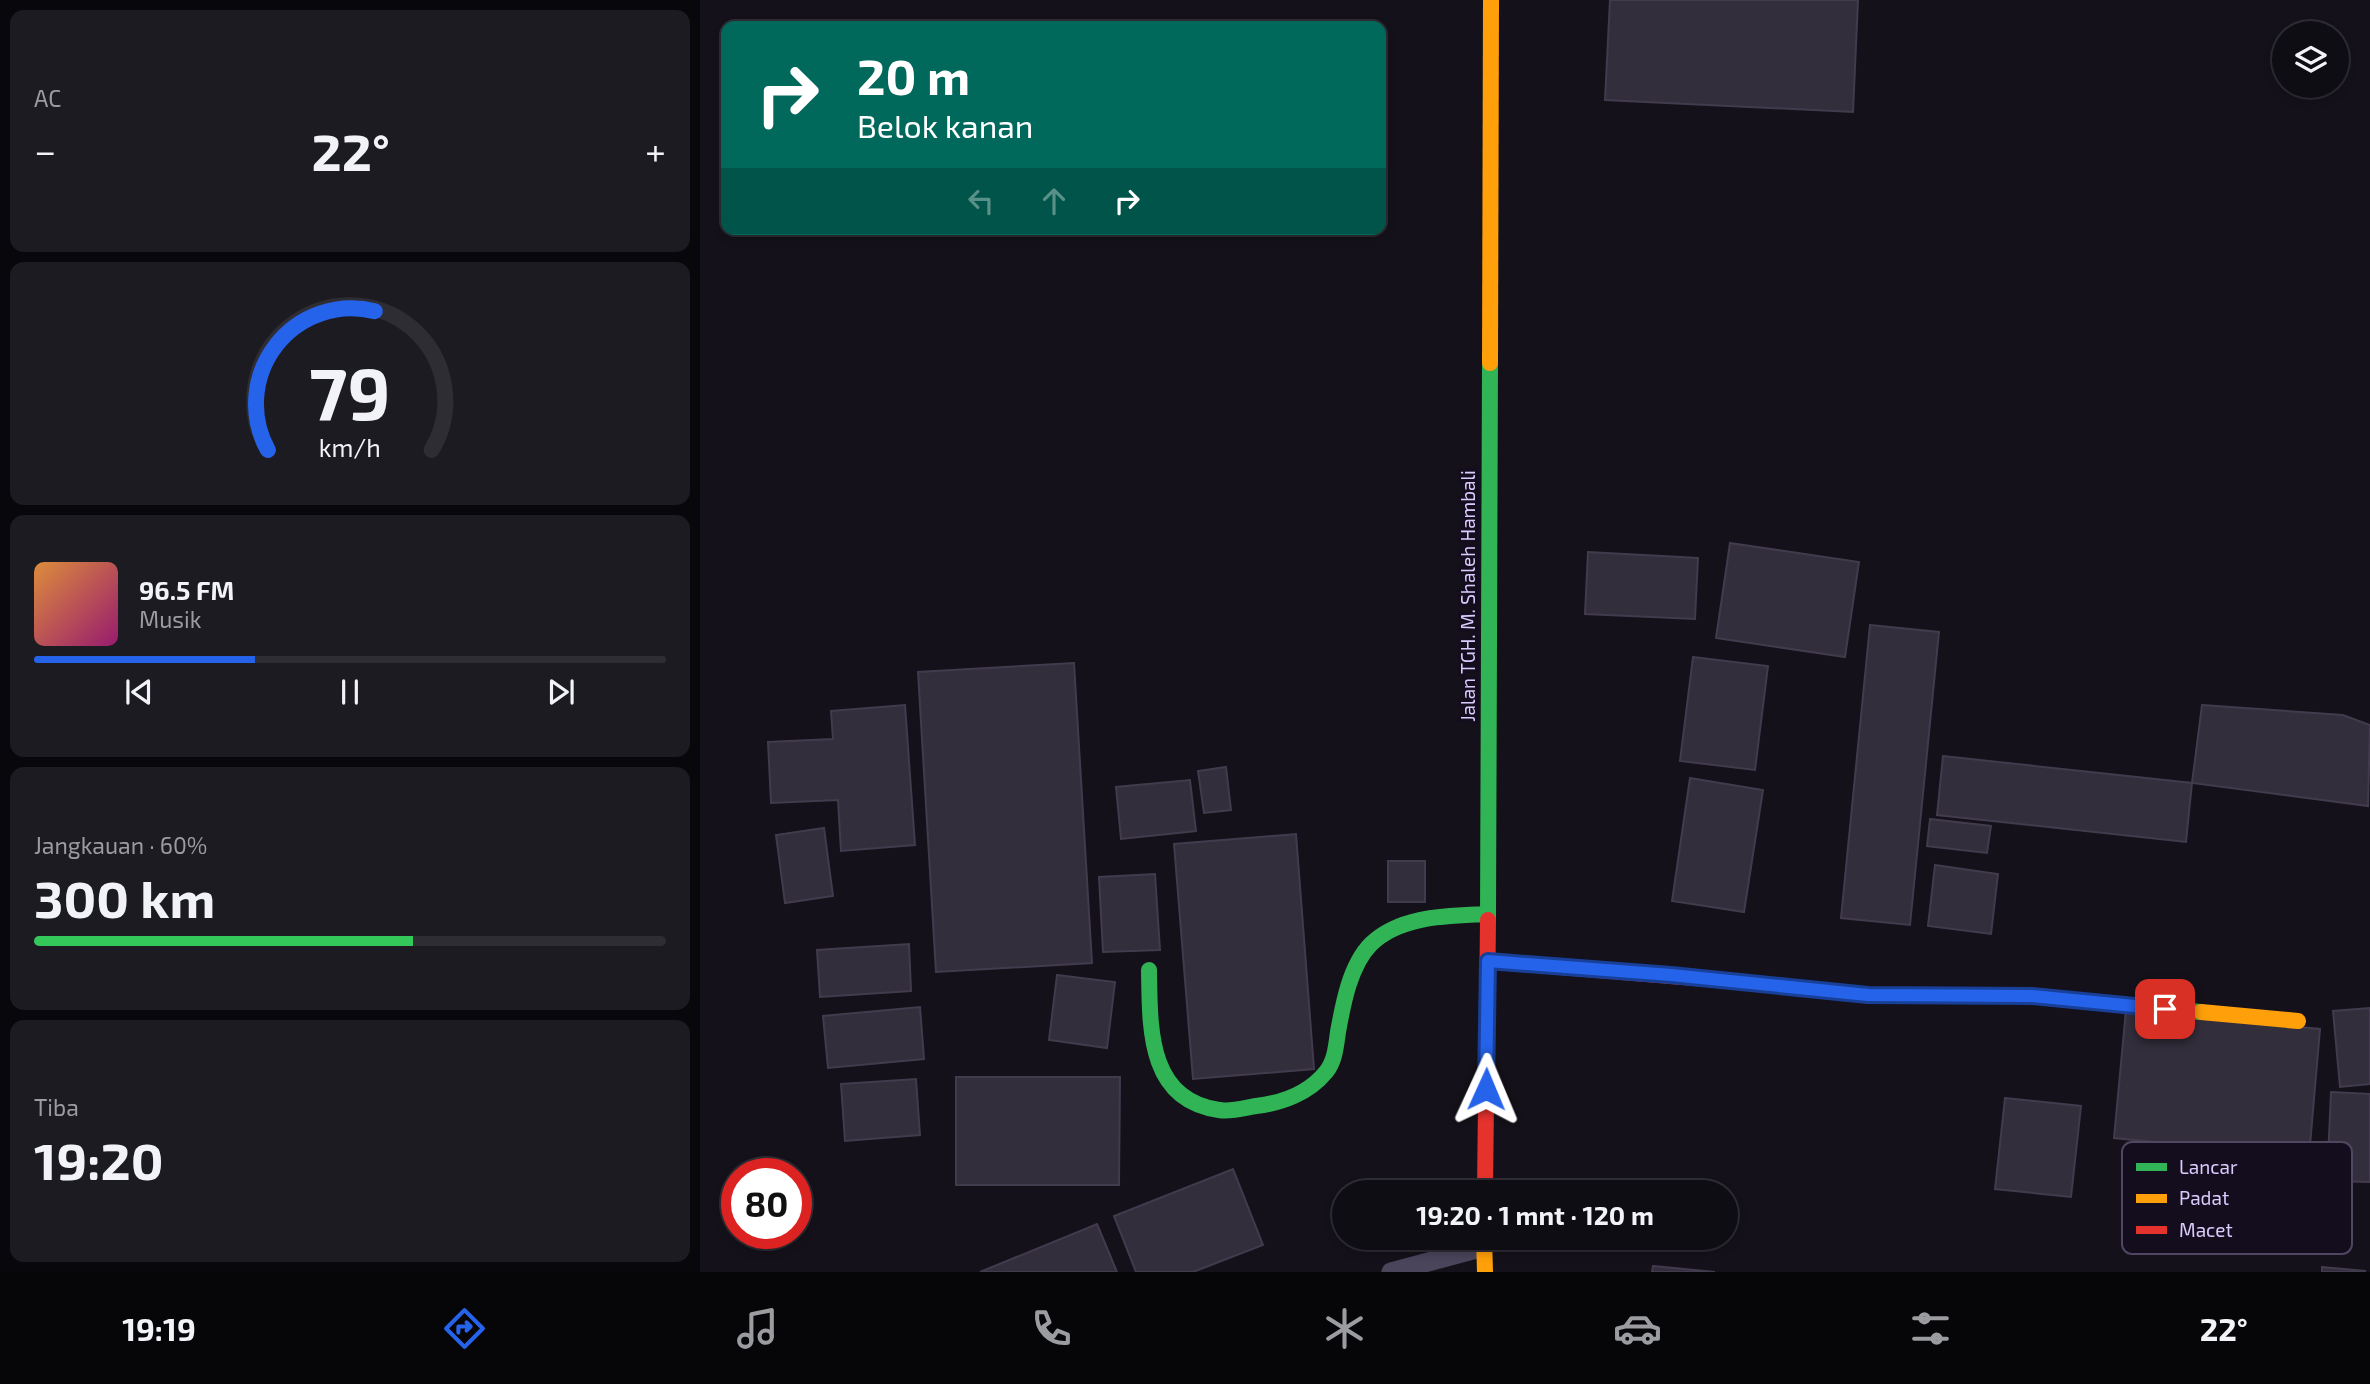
<!DOCTYPE html>
<html lang="id">
<meta charset="utf-8">
<style>
:root{--surface:#0f0d14;--page:#1d1b22;--text:#f1f3f6;--muted:#9b9ca0;--line:#2f2d34;--accent:#2563eb}
body{margin:0;font-family:"Exo 2",sans-serif;background:var(--page);color:var(--text);height:100vh;display:flex;flex-direction:column;font-size:26px;white-space:nowrap}
*{box-sizing:border-box;margin:0}
p{font-size:23px;color:var(--muted)}
.icon{flex:none;width:38px;height:38px;fill:none;stroke:currentColor;stroke-width:2;stroke-linecap:round;stroke-linejoin:round}
.map{position:relative;flex:1;overflow:hidden}
.panel{display:flex;flex-direction:column;gap:10px;padding:10px;background:#08070b;width:700px}
.panel>*{flex:none}
.hud{position:absolute;left:21px;top:21px;width:665px;height:214px;border-radius:14px;box-shadow:0 4px 10px #0003,0 0 0 2px var(--line);background:#00695c;color:#fff;overflow:hidden}
.controls{position:absolute;left:1572px;top:21px;display:grid;gap:14px}
.controls a{display:grid;place-items:center;width:77px;height:77px;border-radius:50%;background:var(--surface);box-shadow:0 4px 10px #0003,0 0 0 2px var(--line);font-size:35px}
.speed{position:absolute;left:21px;top:1158px;display:flex;gap:14px;font-size:35px;font-weight:700;text-align:center}
.speed>*{display:grid;place-content:center;width:91px;height:91px;border-radius:50%;background:var(--surface);box-shadow:0 4px 10px #0003,0 0 0 2px var(--line);line-height:1}
.speed .limit{border:10px solid #d22;background:#fff;color:#111}
.pin{position:absolute;display:grid;place-items:center;width:60px;height:60px;color:#fff;margin:-30px;border-radius:14px;box-shadow:0 4px 10px #0006}
.me{position:absolute;width:77px;margin:-38px;rotate:1deg;stroke-linejoin:round;filter:drop-shadow(0 0 5px #0008)}
.turn{display:flex;align-items:center;gap:24px;height:147px;padding:0 21px;font-size:32px}
.turn .icon{width:91px;height:91px;stroke-width:2.5}
.turn b{display:block;font-size:49px;line-height:60px}
.lanes{display:flex;align-items:center;height:66px;padding:0 21px;background:#0003;justify-content:center;gap:35px;direction:ltr}
.lanes .off{opacity:.35}
.big{font-size:52px;font-weight:700;line-height:1.1}
.panel .widget{flex:1;display:flex;flex-direction:column;justify-content:center;gap:10px;min-width:0;padding:0 24px;border-radius:14px;background:var(--page)}
.panel .dial{align-items:center;gap:0}
.dial svg{height:182px;overflow:visible;fill:none;stroke:var(--line);stroke-width:7;stroke-linecap:round;text-anchor:middle}
.dial text{fill:var(--text);stroke:none}
.song{display:flex;align-items:center;gap:21px}
.cover{width:84px;height:84px;border-radius:10px;background:linear-gradient(135deg,hsl(30 70% 55%),hsl(320 70% 35%))}
.played{height:7px;border-radius:4px;background:linear-gradient(90deg,var(--accent) 35%,var(--line) 35%)}
.keys{display:flex;justify-content:space-around;direction:ltr}
.heat{display:flex;justify-content:space-between;align-items:center;font-size:38px;direction:ltr}
.charge{height:10px;border-radius:5px;background:linear-gradient(90deg,#34c759 60%,var(--line) 0)}
.trip{position:absolute;left:632px;top:1180px;width:406px;height:70px;border-radius:35px;background:var(--surface);box-shadow:0 4px 10px #0003,0 0 0 2px var(--line);font-weight:700;line-height:70px;text-align:center}
.dock{display:flex;height:112px;justify-content:space-around;align-items:center;background:#060508;color:var(--muted)}
.dock .icon{width:49px;height:49px}
.dock .current{color:var(--accent)}
.dock b{font-size:32px;color:var(--text)}
main{display:flex;flex:1;min-height:0}
.map>svg:first-child{display:block}
</style>
<main>
<section class="panel">
<div class="widget"><p>AC</p>
<div class="heat"><a>−</a><b class="big">22°</b><a>+</a></div>
</div>
<div class="widget dial"><svg viewBox="0 0 100 80">
<path d="M14 69A42 42 0 1 1 86 69"/>
<path d="M14 69A42 42 0 0 1 61 8" stroke="#2563eb"/>
<text x="50" y="56" font-size="32" font-weight="700">79</text>
<text x="50" y="72" font-size="11">km/h</text>
</svg></div>
<div class="widget">
<div class="song"><i class="cover"></i><div><b>96.5 FM</b><p>Musik</p></div></div>
<div class="played"></div>
<div class="keys"><svg class="icon" aria-label="previous" viewBox="0 0 24 24"><path d="M18 5L8 12l10 7zM5 5v14"/></svg><svg class="icon" aria-label="pause" viewBox="0 0 24 24"><path d="M8 5v14M16 5v14"/></svg><svg class="icon" aria-label="next" viewBox="0 0 24 24"><path d="M6 5l10 7-10 7zM19 5v14"/></svg></div>
</div>
<div class="widget"><p>Jangkauan · 60%</p><b class="big">300 km</b><div class="charge"></div></div>
<div class="widget"><p>Tiba</p><b class="big">19:20</b></div>
</section>
<div class="map">
<svg width="1670" height="1272" viewBox="0 0 1670 1272">
<rect width="100%" height="100%" fill="#14111a"/>
<g fill="#332e3c" stroke="#423b4e" stroke-width="2">
<path d="M910 0H1158L1153 112 905 100Z"/>
<path d="M1030 543 1159 562 1145 657 1016 638Z"/>
<path d="M888 552 998 558 995 619 885 614Z"/>
<path d="M1170 625 1239 632 1210 925 1141 918Z"/>
<path d="M993 657 1068 666 1055 770 980 761Z"/>
<path d="M374 663 392 963 236 972 218 672Z"/>
<path d="M205 705 215 845 141 851 138 800 71 803 68 742 133 739 131 711Z"/>
<path d="M1502 705 1643 715 1670 725 1668 806 1492 783Z"/>
<path d="M1243 756 1492 783 1486 842 1237 815Z"/>
<path d="M526 767 531 810 504 813 498 771Z"/>
<path d="M990 778 1063 790 1044 912 972 901Z"/>
<path d="M490 780 496 831 421 839 416 787Z"/>
<path d="M1230 819 1291 826 1287 853 1227 846Z"/>
<path d="M124 828 133 896 85 903 76 835Z"/>
<path d="M596 834 614 1069 493 1079 474 844Z"/>
<rect x="688" y="861" width="37" height="41"/>
<path d="M1235 865 1298 874 1291 934 1228 926Z"/>
<path d="M455 874 460 950 403 952 399 877Z"/>
<path d="M209 944 211 991 120 997 117 950Z"/>
<path d="M357 975 415 982 407 1048 349 1040Z"/>
<path d="M220 1007 224 1059 128 1068 123 1016Z"/>
<path d="M1670 1008V1084L1640 1087 1633 1011Z"/>
<path d="M1426 1010 1620 1029 1609 1157 1414 1138Z"/>
<path d="M256 1077H420L419 1185H256Z"/>
<path d="M216 1079 220 1135 145 1141 141 1084Z"/>
<path d="M1631 1092 1670 1094V1182L1627 1181Z"/>
<path d="M1305 1098 1381 1106 1371 1197 1295 1189Z"/>
<path d="M533 1169 563 1245 493 1272H436L414 1216Z"/>
<path d="M397 1224 417 1272H280Z"/>
<path d="M953 1266 1015 1272H952Z"/>
<path d="M1622 1267 1665 1271V1272H1622Z"/>
</g>
<g fill="none" stroke-linecap="round" stroke-linejoin="round">
<path stroke="#4a455b" stroke-width="19" d="M691 1272 784 1247"/>
<g stroke="#30b455" stroke-width="16">
<path d="M788 920 790 363"/>
<path d="M449 970C450 1027 447 1100 519 1110 531 1112 544 1108 556 1106 582 1103 609 1093 626 1072 635 1061 636 1046 638 1032 643 1004 650 965 671 944 701 915 749 916 787 914"/>
<path d="M1031 981 1168 995 1332 996 1501 1012"/>
</g>
<g stroke="#ff9f0a" stroke-width="16">
<path d="M790 363 791 0"/>
<path d="M1501 1012 1598 1021"/>
<path d="M784 1237 785 1272"/>
</g>
<g stroke="#e5322d" stroke-width="16">
<path d="M788 961 1031 981"/>
<path d="M785 1192 788 920"/>
</g>
</g>
<g fill="none" stroke-linecap="round" stroke-linejoin="round">
<defs>
<path id="route" d="M786 1089 788 961 971 975 1168 995 1332 996 1465 1009"/>
</defs>
<use href="#route" stroke="#184099" stroke-width="18"/>
<use href="#route" stroke="#2563eb" stroke-width="12"/>
</g>
<g text-anchor="middle" stroke-width="7" stroke-linejoin="round" paint-order="stroke">
<g font-size="19" fill="#dacbfd" stroke="#130d1e">
<text transform="translate(768 596) rotate(-90)" y="7">Jalan TGH. M. Shaleh Hambali</text>
</g>
</g>
<rect x="1422" y="1142" width="230" height="112" rx="10" fill="#130d1e" stroke="#4f4661" stroke-width="2"/>
<rect x="1436" y="1163" width="31" height="8" fill="#30b455"/>
<rect x="1436" y="1194" width="31" height="9" fill="#ff9f0a"/>
<rect x="1436" y="1226" width="31" height="8" fill="#e5322d"/>
<g font-size="19" fill="#dacbfd">
<text x="1479" y="1174">Lancar</text>
<text x="1479" y="1205">Padat</text>
<text x="1479" y="1237">Macet</text>
</g>
</svg>
<div class="controls">
<a><svg class="icon" aria-label="layers" viewBox="0 0 24 24"><path d="M12 4l9 5-9 5-9-5zM3 14l9 5 9-5"/></svg></a>
</div>
<div class="speed"><div class="limit">80</div></div>
<div class="pin" style="left:1465px;top:1009px;background:#d93025"><svg class="icon" aria-label="arrive" viewBox="0 0 24 24"><path d="M6 21V4h12l-3 4 3 4H6"/></svg></div>
<svg class="me" style="left:786px;top:1089px" viewBox="-20 -20 40 40"><path d="M0-17L14 15 0 8-14 15z" fill="#2563eb" stroke="#fff" stroke-width="4"/></svg>
<div class="trip">19:20 · 1 mnt · 120 m</div>
<div class="hud">
<div class="turn"><svg class="icon" aria-label="right" viewBox="0 0 24 24"><path d="M7 20v-9h11M14 6l5 5-5 5"/></svg><div><b>20 m</b>Belok kanan</div></div>
<div class="lanes"><svg class="icon off" aria-label="left" viewBox="0 0 24 24"><path d="M17 20v-9H6M10 6l-5 5 5 5"/></svg><svg class="icon off" aria-label="ahead" viewBox="0 0 24 24"><path d="M12 20V5M6 11l6-6 6 6"/></svg><svg class="icon" aria-label="right" viewBox="0 0 24 24"><path d="M7 20v-9h11M14 6l5 5-5 5"/></svg></div>
</div>
</div>
</main>
<nav class="dock">
<b>19:19</b>
<svg class="icon current" aria-label="directions" viewBox="0 0 24 24"><path d="M12 3l9 9-9 9-9-9zM9 14v-3h6M13 9l2 2-2 2"/></svg>
<svg class="icon" aria-label="music" viewBox="0 0 24 24"><path d="M9 18V5l10-2v13"/><circle cx="6" cy="18" r="3"/><circle cx="16" cy="16" r="3"/></svg>
<svg class="icon" aria-label="phone" viewBox="0 0 24 24"><path d="M5 4h4l2 5-3 2q2 4 5 5l2-3 5 2v4C11 20 4 13 5 4z"/></svg>
<svg class="icon" aria-label="climate" viewBox="0 0 24 24"><path d="M12 3v18M4 7l16 10M4 17L20 7"/></svg>
<svg class="icon" aria-label="car" viewBox="0 0 24 24"><path d="M5 17H2v-5l4-1 3-4h7l3 4 3 1v5h-3M9 17h6M6 11h13"/><circle cx="7" cy="17" r="2"/><circle cx="17" cy="17" r="2"/></svg>
<svg class="icon" aria-label="filters" viewBox="0 0 24 24"><path d="M4 7h16M4 17h16"/><circle cx="9" cy="7" r="2"/><circle cx="15" cy="17" r="2"/></svg>
<b>22°</b>
</nav>
